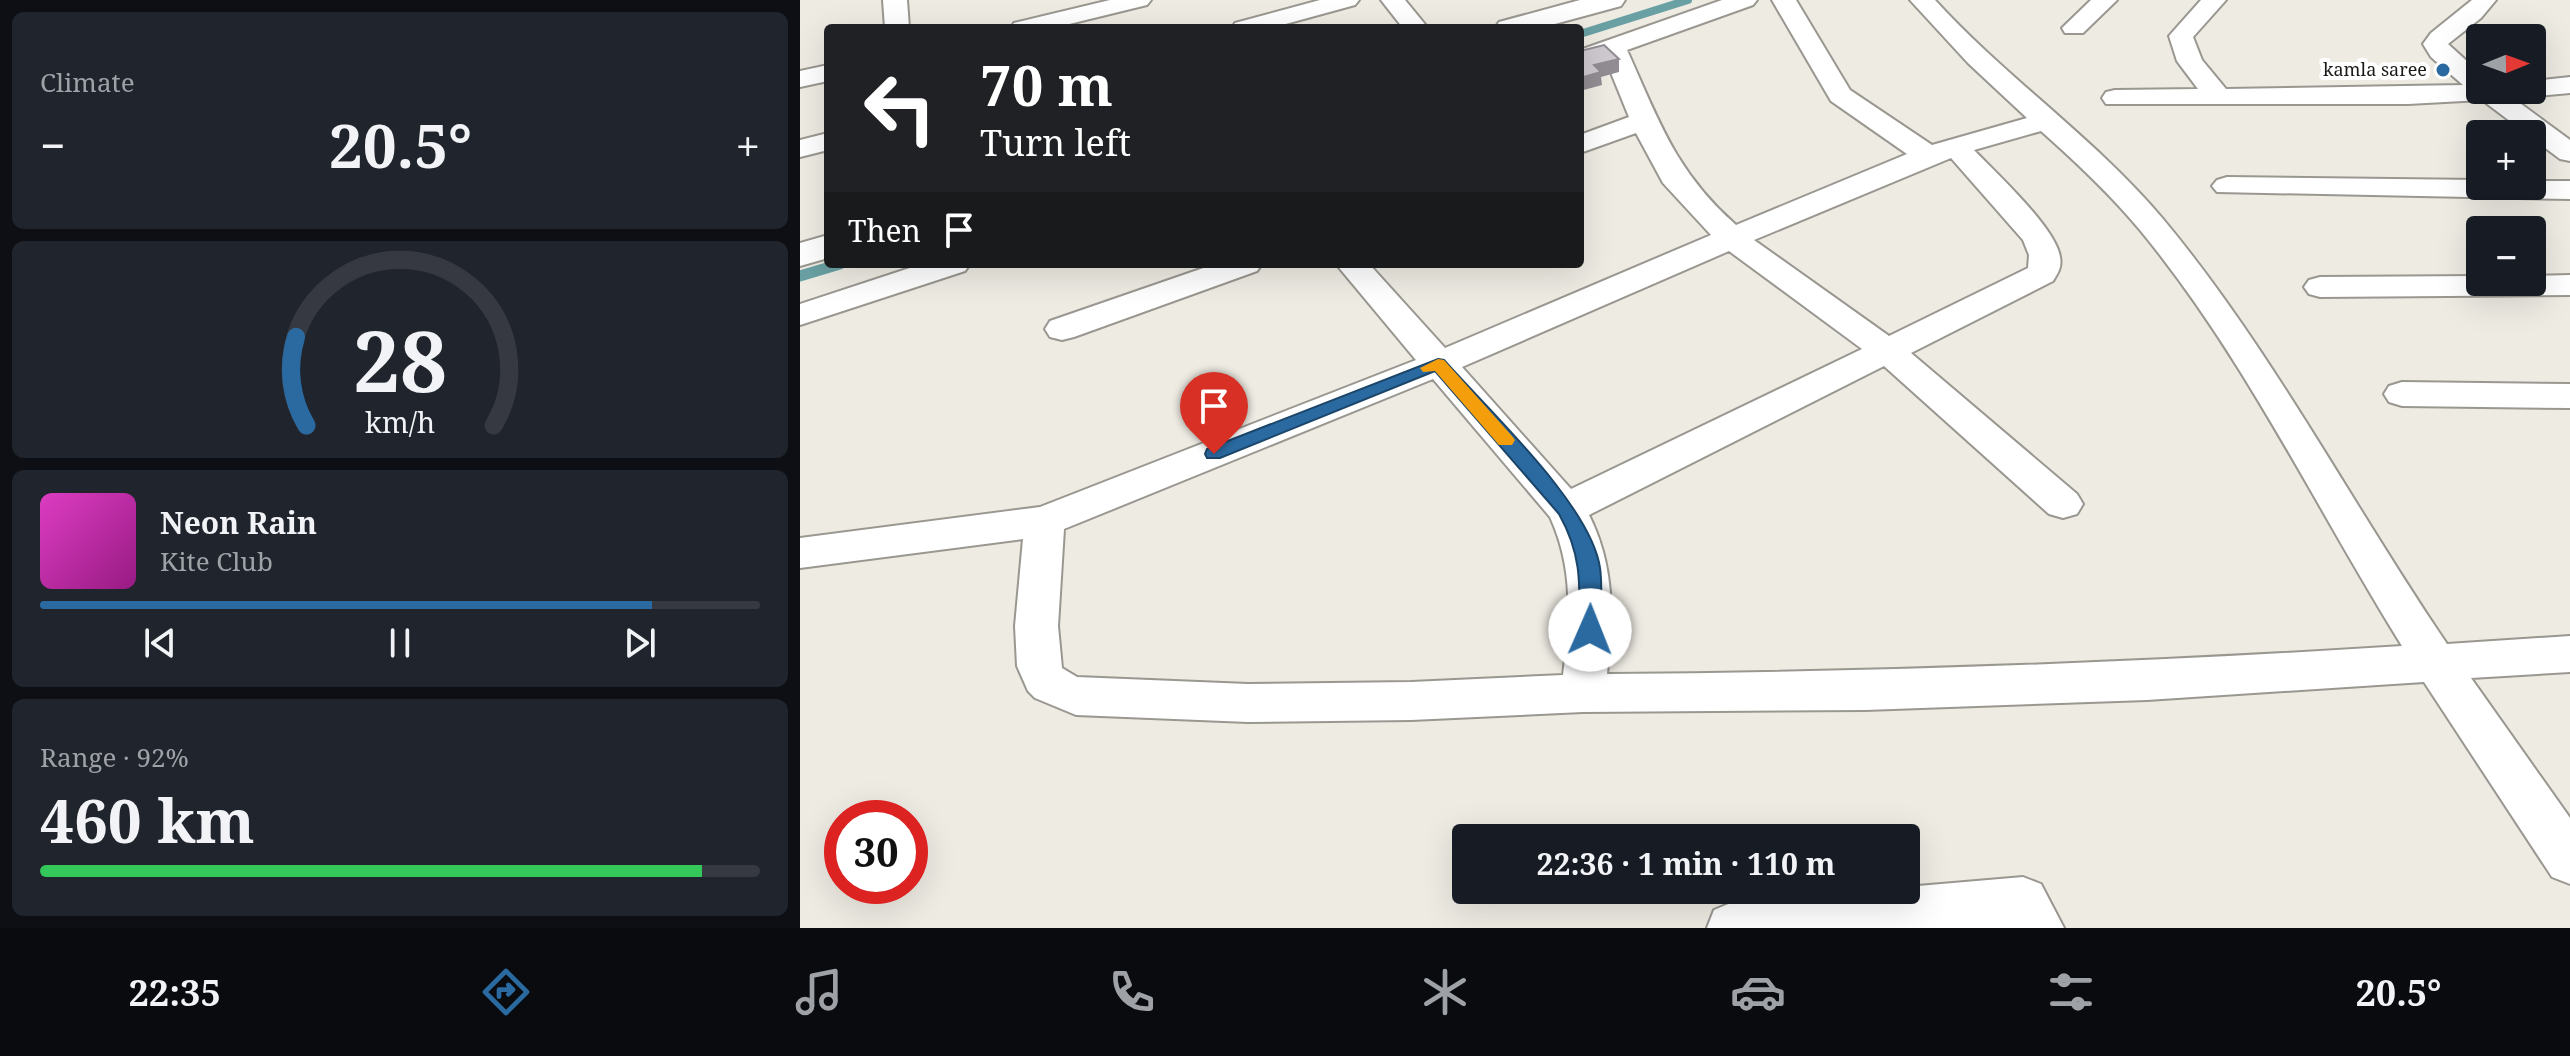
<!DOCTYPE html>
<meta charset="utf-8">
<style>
:root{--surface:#171b24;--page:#20242c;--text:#f1f3f6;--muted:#9ea1a6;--line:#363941;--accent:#2a6aa1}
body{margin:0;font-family:"Noto Serif",serif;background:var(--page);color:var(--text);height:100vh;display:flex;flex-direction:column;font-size:30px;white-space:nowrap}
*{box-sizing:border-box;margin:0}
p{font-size:26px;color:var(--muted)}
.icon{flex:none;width:44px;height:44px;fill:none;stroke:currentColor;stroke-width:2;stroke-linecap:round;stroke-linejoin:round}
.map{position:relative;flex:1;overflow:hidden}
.side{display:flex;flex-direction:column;gap:12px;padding:12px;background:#0d0f14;width:800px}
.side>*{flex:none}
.top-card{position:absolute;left:24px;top:24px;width:760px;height:244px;border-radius:8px;box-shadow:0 8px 32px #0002;background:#202124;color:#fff;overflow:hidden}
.needle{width:52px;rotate:89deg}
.fabs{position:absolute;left:1666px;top:24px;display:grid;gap:16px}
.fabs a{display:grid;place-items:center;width:80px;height:80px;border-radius:8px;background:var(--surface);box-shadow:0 8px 32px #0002;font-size:40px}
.speed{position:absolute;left:24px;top:800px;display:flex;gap:16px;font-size:40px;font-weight:700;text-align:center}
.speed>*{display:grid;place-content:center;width:104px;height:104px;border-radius:50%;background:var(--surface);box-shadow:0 8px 32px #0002;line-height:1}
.speed .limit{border:12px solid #d22;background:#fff;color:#111}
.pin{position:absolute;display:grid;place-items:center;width:68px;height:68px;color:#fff;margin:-82px -34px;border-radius:50% 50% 50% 0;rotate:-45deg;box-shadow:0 0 8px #0007}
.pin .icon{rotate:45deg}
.me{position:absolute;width:88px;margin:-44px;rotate:1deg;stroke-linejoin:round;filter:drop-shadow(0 0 6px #0008)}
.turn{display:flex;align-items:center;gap:28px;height:168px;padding:0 24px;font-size:36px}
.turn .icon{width:104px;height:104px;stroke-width:2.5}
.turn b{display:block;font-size:56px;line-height:68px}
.then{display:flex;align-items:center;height:76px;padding:0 24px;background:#0003;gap:16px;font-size:30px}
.big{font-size:60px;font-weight:700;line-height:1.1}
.side .tile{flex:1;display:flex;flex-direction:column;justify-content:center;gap:12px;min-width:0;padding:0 28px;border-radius:12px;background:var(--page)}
.side .dial{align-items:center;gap:0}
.dial svg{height:208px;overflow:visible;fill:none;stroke:var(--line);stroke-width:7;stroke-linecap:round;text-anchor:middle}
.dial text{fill:var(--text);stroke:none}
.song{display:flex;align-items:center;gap:24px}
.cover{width:96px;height:96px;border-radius:12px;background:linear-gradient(135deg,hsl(310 70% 55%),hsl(310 70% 35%))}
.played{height:8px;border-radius:4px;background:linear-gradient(90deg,var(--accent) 85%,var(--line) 85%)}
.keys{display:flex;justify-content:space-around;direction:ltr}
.heat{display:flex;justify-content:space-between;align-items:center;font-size:44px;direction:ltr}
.charge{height:12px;border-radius:6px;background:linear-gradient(90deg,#34c759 92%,var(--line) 0)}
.trip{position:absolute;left:652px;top:824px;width:468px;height:80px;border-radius:8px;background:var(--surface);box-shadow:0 8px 32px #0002;font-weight:700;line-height:80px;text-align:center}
.menu{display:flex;height:128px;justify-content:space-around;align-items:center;background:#090b0e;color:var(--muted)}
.menu .icon{width:56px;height:56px}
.menu .selected{color:var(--accent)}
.menu b{font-size:36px;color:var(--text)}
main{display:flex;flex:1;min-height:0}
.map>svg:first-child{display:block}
</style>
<main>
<section class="side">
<div class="tile"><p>Climate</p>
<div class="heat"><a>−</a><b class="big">20.5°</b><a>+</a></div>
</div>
<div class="tile dial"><svg viewBox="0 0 100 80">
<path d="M14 69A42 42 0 1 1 86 69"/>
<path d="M14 69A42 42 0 0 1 10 35" stroke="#2a6aa1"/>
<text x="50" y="56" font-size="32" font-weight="700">28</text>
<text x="50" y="72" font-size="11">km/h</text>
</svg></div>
<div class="tile">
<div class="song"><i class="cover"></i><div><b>Neon Rain</b><p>Kite Club</p></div></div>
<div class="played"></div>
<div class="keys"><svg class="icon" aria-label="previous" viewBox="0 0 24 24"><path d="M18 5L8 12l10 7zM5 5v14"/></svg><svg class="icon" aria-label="pause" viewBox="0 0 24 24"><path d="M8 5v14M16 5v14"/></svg><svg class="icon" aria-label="next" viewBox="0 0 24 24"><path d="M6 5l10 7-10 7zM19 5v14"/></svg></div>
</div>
<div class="tile"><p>Range · 92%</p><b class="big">460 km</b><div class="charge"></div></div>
</section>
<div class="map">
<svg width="1770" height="928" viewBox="0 0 1770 928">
<rect width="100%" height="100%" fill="#eeebe3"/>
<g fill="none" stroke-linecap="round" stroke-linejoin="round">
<path stroke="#69a0a3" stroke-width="8" d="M780 34 888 0"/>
<path stroke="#69a0a3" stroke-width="11" d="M0 276 40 264"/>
<defs>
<g id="street">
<path d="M83 0H107L109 28H85Z"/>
<path d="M310 0H351L347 5 253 28H211L214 23Z"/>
<path d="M520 0H559L555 5 471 28H432L435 23Z"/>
<path d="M581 0H605L628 28H603Z"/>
<path d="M922 0H957L953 5 827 50C859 121 875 171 936 225L1107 154 1031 101 972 0H996L1050 90 1132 145 1227 118 1168 63 1110 0H1135C1206 78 1295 138 1363 219 1472 350 1551 503 1647 644L1770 636V672L1671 678 1770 818V884L1752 877 1624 682 1347 700 1065 710 783 712 611 720 448 722 276 715 235 698 228 691 217 666 215 626 223 539 0 568V538L240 507 616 360 536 264H569L645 348 911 235 863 183 836 133 780 153V135L829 117 805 58 780 66V50ZM1241 131C1276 162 1310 194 1340 230 1444 356 1516 508 1602 646 1337 663 1073 672 807 674 813 617 815 567 789 515L1084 366 1249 514 1263 518 1277 514 1283 504 1277 494 1111 353 1253 281C1258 273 1262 267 1260 257 1256 228 1196 173 1174 150ZM1151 158 1223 240 1229 255 1228 268 1089 336 954 240ZM929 251 1062 349 771 489 662 367ZM633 379 750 517C774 569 770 620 763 675L611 682 448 684 277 677 262 668 258 626 264 529Z"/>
<path d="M1291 0H1317L1283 33H1265L1262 28Z"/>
<path d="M1401 0H1426L1393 37 1402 60 1426 89 1663 85 1631 57 1623 44 1631 33 1672 0H1696L1681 18 1648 44 1680 73V90H1732V81L1770 77V93L1713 98 1770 140V161L1760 159 1732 138V134H1727L1682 100 1608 104H1306L1302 98 1306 92 1315 90 1398 89 1377 61 1369 36Z"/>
<path d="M28 65V81L0 87V71Z"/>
<path d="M28 133V150L0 157V140Z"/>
<path d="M1427 177 1680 180V186H1732V181H1770V199L1417 192 1412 186 1417 180Z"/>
<path d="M122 264H170L165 271 0 325V304Z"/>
<path d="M415 264H462L457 271 274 337 262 340 250 337 245 329 250 321Z"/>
<path d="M1770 275V295L1520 297 1509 294 1504 287 1509 280 1520 277 1680 276V282H1732V276Z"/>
<path d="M1602 382 1770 384V408L1602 406 1589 402 1584 394 1589 386Z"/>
<path d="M1223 877 1241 884 1264 928H907L914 910 933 902 1106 890V887Z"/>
</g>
<g id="secondary">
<path d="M780 0H825L821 6 740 28H695L699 22Z"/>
<path d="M28 235V258L0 266V243Z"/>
</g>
</defs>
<use href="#street" stroke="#999790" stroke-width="4"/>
<use href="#secondary" stroke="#999790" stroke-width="4"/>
<use href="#street" fill="#fff" fill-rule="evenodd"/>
<use href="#secondary" fill="#fff" fill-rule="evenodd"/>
</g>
<path fill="#918d92" d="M819 59V72L801 77 802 85 780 91V78L794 65Z"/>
<path fill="#cfc9d0" stroke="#918d92" stroke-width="2" d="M804 45 819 59 794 65 801 72 780 78V51Z"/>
<path fill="#2a6aa1" stroke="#1b4569" stroke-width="2" d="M638 359 644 360C688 410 791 505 800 568 803 588 800 610 800 630L797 636 790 638 782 636 779 630C780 584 782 555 759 514L635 371 420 458H407L405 454 407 449Z"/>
<path fill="#f59e0b" d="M638 359 644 360 712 436 715 440 712 445H699L635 371 623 372 620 368Z"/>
<circle fill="#2a6aa1" stroke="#fff" stroke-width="3" cx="1643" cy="70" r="8"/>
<g text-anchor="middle" stroke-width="8" stroke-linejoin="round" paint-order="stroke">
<g font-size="18" fill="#1a1916" stroke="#fff" text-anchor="end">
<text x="1627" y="76">kamla saree</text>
</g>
</g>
</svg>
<div class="fabs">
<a><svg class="needle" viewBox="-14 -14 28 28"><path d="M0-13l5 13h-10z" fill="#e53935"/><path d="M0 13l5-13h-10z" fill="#9ea1a6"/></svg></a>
<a>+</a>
<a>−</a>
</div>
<div class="speed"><div class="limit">30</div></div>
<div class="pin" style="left:414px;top:454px;background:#d93025"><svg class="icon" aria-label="arrive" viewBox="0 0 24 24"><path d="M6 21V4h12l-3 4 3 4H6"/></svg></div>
<svg class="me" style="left:790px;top:630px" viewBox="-20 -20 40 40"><circle r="19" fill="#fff"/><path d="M0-13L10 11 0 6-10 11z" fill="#2a6aa1"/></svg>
<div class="trip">22:36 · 1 min · 110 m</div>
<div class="top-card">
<div class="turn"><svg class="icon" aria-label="left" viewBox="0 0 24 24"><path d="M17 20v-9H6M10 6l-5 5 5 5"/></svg><div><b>70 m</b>Turn left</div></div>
<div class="then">Then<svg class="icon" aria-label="arrive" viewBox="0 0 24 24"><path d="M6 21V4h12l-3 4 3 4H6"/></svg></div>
</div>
</div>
</main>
<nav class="menu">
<b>22:35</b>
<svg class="icon selected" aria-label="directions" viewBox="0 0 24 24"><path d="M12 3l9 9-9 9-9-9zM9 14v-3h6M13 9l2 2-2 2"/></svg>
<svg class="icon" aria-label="music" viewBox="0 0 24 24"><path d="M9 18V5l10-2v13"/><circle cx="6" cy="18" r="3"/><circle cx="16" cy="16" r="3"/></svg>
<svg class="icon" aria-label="phone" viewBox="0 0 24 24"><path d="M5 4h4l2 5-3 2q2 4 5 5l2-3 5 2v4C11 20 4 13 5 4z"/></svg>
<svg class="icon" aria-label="climate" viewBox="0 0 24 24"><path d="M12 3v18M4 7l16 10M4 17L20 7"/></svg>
<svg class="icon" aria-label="car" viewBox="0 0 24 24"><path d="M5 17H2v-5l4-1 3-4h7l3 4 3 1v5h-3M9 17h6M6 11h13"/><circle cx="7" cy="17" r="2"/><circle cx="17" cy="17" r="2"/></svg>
<svg class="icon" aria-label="filters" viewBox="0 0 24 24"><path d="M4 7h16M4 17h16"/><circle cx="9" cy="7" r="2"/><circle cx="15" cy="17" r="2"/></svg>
<b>20.5°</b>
</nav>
